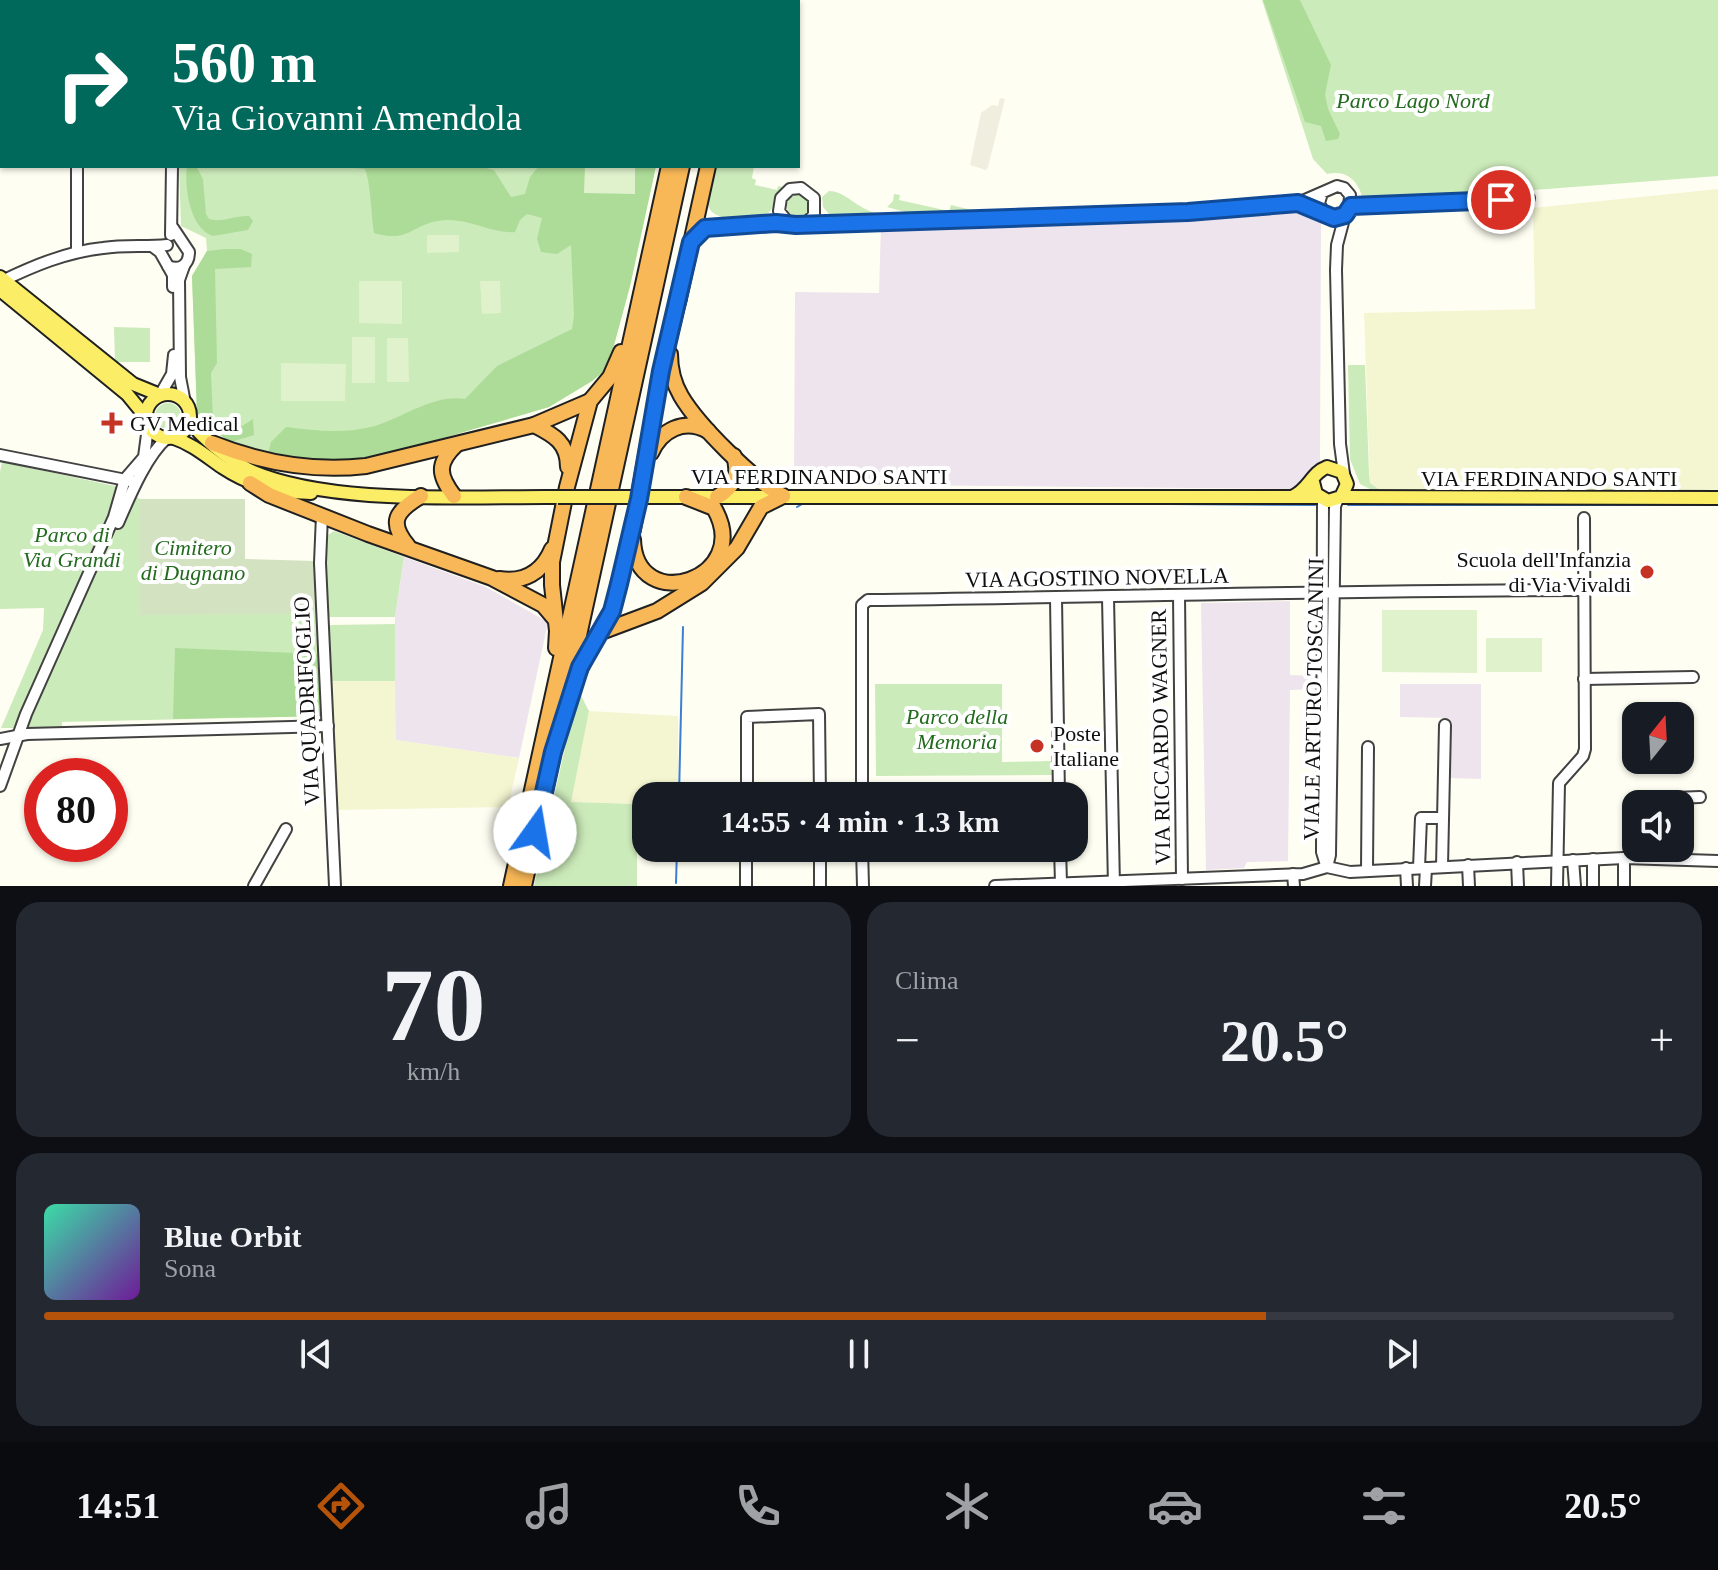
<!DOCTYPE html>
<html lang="it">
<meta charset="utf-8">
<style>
:root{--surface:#171b24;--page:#242831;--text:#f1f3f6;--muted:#9ea1a6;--line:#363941;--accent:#b45309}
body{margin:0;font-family:Georgia,serif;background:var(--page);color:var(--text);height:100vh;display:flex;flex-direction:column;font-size:30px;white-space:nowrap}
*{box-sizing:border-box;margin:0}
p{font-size:26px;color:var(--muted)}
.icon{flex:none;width:44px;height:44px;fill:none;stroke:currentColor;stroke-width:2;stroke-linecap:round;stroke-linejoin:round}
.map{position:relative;height:886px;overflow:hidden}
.details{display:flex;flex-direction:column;gap:16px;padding:16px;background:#0d0f14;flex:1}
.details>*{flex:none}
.hud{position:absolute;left:0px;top:0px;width:800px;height:168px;box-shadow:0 2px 6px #0004;background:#00695c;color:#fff;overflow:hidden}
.needle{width:52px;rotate:18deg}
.buttons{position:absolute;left:1622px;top:702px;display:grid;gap:16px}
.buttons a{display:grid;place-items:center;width:72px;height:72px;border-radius:16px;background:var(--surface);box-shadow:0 2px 6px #0004;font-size:40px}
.speed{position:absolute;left:24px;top:758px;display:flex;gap:16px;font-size:40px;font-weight:700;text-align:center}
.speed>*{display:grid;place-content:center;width:104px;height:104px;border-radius:50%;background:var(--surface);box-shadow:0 2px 6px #0004;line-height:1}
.speed .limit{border:12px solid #d22;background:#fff;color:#111}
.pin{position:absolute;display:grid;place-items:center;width:68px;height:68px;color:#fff;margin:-34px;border:4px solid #fff;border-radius:50%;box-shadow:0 2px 8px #0007}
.me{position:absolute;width:88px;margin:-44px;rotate:13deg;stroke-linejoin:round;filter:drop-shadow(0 0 6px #0008)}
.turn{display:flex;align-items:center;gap:28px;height:168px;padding:0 40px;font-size:36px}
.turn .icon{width:104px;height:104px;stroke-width:2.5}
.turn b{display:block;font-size:56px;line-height:68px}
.big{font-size:60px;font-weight:700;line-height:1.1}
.details .widget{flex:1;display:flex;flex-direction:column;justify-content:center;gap:12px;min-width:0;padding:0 28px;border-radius:24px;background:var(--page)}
.details .dial{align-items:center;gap:0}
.dial b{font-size:104px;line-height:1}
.song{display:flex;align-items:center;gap:24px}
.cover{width:96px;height:96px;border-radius:12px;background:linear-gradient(135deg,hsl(160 70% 55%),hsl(280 70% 35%))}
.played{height:8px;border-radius:4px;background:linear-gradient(90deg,var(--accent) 75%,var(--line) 75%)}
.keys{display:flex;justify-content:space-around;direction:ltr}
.heat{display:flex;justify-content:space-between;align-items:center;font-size:44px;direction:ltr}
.details .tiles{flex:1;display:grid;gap:16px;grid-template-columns:1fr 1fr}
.widget:last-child{grid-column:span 2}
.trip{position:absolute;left:632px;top:782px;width:456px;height:80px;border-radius:24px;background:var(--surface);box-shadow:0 2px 6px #0004;font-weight:700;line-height:80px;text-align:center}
.dock{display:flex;height:128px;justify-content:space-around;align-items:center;background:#090b0e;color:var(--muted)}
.dock .icon{width:56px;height:56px}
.dock .current{color:var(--accent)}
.dock b{font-size:36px;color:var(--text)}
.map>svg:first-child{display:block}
</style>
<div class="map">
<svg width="1718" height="886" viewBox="0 0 1718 886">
<rect width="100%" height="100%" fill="#fffef2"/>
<g fill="#eee4ed">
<path d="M1294 208 1321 221 1320 462 1293 489 794 484 795 292 879 293 881 226Z"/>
<path d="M404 557 486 587 548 622 519 758 395 740V617Z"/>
<path d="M1290 601V675L1317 676V689L1290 690 1288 861 1247 862 1244 868 1206 870 1201 603Z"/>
<path d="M1400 684H1481V779L1448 778V718L1400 717Z"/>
</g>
<g fill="#f4f6d1">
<path d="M1718 189V491L1380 490 1370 483 1364 313 1535 309 1533 208Z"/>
<path d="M330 681H395L396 740 519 758 508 807 336 810Z"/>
<path d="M589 711 678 716V796H646V804L570 802Z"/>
</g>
<g fill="#ccebba">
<path d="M177 0H690L689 2Z"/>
<path d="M1262 0H1718V176L1363 203C1361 183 1348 169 1327 174L1313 159Z"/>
<path d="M179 166H656L630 286 611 356 605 370 592 381 549 407 388 454 343 460 268 454 231 442 212 430 197 413 192 276 207 251 206 238 181 226Z"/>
<path d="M715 166H754L752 178 756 180 755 185 777 190 778 186 783 187C777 195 775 208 767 214 756 223 708 223 708 203 707 191 714 178 715 166Z"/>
<path d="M829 191C846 191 858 210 877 213L859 216 830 215 823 207 822 197Z"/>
<path d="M894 194 900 195 899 200 949 211 951 205 972 210 909 213 887 207 893 201Z"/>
<circle cx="798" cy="206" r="11"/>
<path d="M114 327 150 328V362H115Z"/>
<path d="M1348 365H1365L1369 472 1370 483 1380 490 1374 491 1360 484 1350 459Z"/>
<circle cx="168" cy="416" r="13"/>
<path d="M2 462 115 486 140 499V614H317L325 716 62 722V728H1L43 630 44 608 0 609V472Z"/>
<path d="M334 531 404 557 395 617H330L326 615 325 537Z"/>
<path d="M395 624V681H330L327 628 331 625Z"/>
<path d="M875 684H1002V762L1051 761 1052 775 876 776Z"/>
<path d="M578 690 589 711 571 802 637 804V886H534Z"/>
</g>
<g fill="#addc98">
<path d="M1263 0H1300L1331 65 1325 94 1328 109 1340 134 1338 139 1326 141 1321 126 1305 122Z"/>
<path d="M187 166H196L203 179 206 214 209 219C224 223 234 215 249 216L253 221 248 230 213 236C190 229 184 187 187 166Z"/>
<path d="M338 166H478L494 170 511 197 525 194 530 177 539 166H656L630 286 611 356 605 370 592 381 549 407 388 454 343 460H308L268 454 271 442 286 427C316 431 345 434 375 426 404 417 434 394 465 399L497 366 572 329 574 316 571 245 557 254 541 252 537 239 542 218 527 214 520 220 515 232C494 234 470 219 446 220 411 222 412 244 374 233 371 215 371 185 365 169Z"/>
<path d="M225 249H241L252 254 251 267 215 269 217 363 211 373 213 420 227 431 236 430 253 419 254 435 231 442 212 430 197 413 192 276 207 251Z"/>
<path d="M175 648 322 654 325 716 173 719Z"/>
</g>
<path fill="#d3e2c1" d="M140 499H245V559L315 561 317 614 140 615Z"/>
<g fill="#dff2cc">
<path d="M585 166H635V194L584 193Z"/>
<path d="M459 235V252L427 253V235Z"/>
<path d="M359 281H402V324L359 323Z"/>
<path d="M480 281H500L501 313 482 314Z"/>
<rect x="352" y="337" width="23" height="46"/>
<path d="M387 338H408L409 382H387Z"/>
<path d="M281 363 346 364 345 401H281Z"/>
<path d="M1382 610H1477V673L1382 672Z"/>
<rect x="1486" y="638" width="56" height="34"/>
</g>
<path fill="#f0eedf" d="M1000 98 1005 99 988 167 986 170 970 165 981 113 992 105 998 106Z"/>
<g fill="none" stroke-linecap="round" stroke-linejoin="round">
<g stroke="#3a7fd1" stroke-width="2">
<path d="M852 503H946"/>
<path d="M959 503 1156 504"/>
<path d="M1169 504 1315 505"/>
<path d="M1348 505H1718"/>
<path d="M797 507 804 503H843"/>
<path d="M679 796 683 627"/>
<path d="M676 883 677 848"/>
</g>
<defs>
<g id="minor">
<path d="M76 0V2"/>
<path d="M169 0V2"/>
<path d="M77 166V252"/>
<path d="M1351 206 1529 198"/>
<path d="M806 223 814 215V198L801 188 790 189 781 198 779 211 787 221 796 225 1201 211 1298 203 1337 186 1344 188 1350 195 1349 211 1340 218 1324 214 1319 203 1322 193"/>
<path d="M171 235 172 166"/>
<path d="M692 241 705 228 718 225 790 223"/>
<path d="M152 246 160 252 168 266C180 271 189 265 189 252L173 228"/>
<path d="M168 266 173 275V287"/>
<path d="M184 266 179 280 180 377 185 403"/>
<path d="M0 282C33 266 66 252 103 248 124 245 146 247 167 245"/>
<path d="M160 395 172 374 174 355"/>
<path d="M0 455 131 481"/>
<path d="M1344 474 1340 444 1336 270 1337 245 1345 215"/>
<path d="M1323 500 1322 852 1326 865"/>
<path d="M322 515 320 563 335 886"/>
<path d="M118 523C129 498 146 456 167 438"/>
<path d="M1179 595 1182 879"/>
<path d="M1056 598 1059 796"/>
<path d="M1108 598 1114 886"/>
<path d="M1584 679 1693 677"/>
<path d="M0 739 27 734 328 726"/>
<path d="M0 786 26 714 114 517 125 479 144 457 148 427"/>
<path d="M747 796V717L819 714 820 796"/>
<path d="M862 796V605L868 600C1106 597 1345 590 1583 590"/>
<path d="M1675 804V798L1700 797"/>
<path d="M820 848V886"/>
<path d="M862 848 863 886"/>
<path d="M1060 848 1061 883"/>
<path d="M1624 858V886"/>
<path d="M1593 859V886"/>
<path d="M1573 860 1575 886"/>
<path d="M1517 862 1518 886"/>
<path d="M1468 865 1469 886"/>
<path d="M1327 867 1330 855 1335 506 1338 499"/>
<path d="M1442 867 1445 725"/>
<path d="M1406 868 1407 886"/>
<path d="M1419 868 1421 818H1442"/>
<path d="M1367 870 1368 747"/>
<path d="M1293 874 1294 886"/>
<path d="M254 886 286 829"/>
<path d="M746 886V848"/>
<path d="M995 886 1303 874 1327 867 1350 872 1624 858 1718 861"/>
<path d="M1425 886 1426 868"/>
<path d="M1557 886 1559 783 1583 756 1585 749 1584 518"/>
</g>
<g id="major">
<path d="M0 277 133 384 160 395"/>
<path d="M0 290 127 394 145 416"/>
<circle cx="168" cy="416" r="22"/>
<path d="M190 419C195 430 205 438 214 446 225 455 236 464 249 470 330 506 469 496 558 497"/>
<path d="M174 438C192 444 206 456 222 467 251 486 277 492 311 493"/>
<path d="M646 497H1319"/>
<path d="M1292 497C1309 490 1311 473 1327 467L1342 472 1347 484 1341 497 1328 501 1316 494 1313 482"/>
<path d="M1341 497 1718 498"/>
</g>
<g id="highway">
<path d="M705 2V0"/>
<path d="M718 2V0"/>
<path d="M744 2 745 0"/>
<path d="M678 302 708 166"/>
<path d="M670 354C670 369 674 384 681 396 698 425 754 481 783 496"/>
<path d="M534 425C554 435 568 443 568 467"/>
<path d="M212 443C262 463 313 472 366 466L534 425 590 401"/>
<path d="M651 453C661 430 684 418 708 431"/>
<path d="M250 483 269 495 368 534 492 578 543 605 554 618"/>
<path d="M454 496C438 475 437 463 456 445"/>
<path d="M717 497C734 487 740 475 734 456"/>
<path d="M633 539C635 618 755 579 714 508L686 497"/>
<path d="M408 546C388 522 396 511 421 496"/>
<path d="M499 579C524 583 542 573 552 549"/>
<path d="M601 632 657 611 702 583 737 548 761 507 783 496"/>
<path d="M556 648 557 631 552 585V562L567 487 590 401 610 377 621 352"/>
<path d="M577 676 589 649 612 611 633 529 661 371 679 297"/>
<path d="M511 886 669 166"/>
<path d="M524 886 682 166"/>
</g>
</defs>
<use href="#minor" stroke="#424242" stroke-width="14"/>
<use href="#major" stroke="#202020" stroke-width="16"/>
<use href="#highway" stroke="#202020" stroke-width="18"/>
<use href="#minor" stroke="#fff" stroke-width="10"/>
<use href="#major" stroke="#fbed65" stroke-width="12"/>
<use href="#highway" stroke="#f8b857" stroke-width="14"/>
<defs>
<path id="major-bridge" d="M558 497H646"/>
</defs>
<use href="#major-bridge" stroke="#202020" stroke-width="16" stroke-linecap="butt"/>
<use href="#major-bridge" stroke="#fbed65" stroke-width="12"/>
</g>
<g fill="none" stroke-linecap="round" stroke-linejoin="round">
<defs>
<path id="route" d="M535 832 553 752 580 667 612 611 619 584 639 499 661 371 691 242 705 228 776 223 796 225 1188 212 1298 203 1334 218 1345 215 1351 206 1501 200"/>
</defs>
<use href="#route" stroke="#114b97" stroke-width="20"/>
<use href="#route" stroke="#1a73e8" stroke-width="14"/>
</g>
<g fill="#c43323" stroke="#fff" stroke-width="3">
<path d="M108 411h8v8h8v8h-8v8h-8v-8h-8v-8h8z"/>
<circle cx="1647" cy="572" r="8"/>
<circle cx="1037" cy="746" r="8"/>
</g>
<g text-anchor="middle" stroke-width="8" stroke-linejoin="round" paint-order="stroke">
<g font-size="22" font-style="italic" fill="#226a1d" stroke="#fff">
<text x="1413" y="108">Parco Lago Nord</text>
<text x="72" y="542">Parco di<tspan x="72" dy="25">Via Grandi</tspan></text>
<text x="193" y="555">Cimitero<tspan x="193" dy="25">di Dugnano</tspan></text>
<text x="957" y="724">Parco della<tspan x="957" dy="25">Memoria</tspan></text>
</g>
<g font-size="22" fill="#0f0f0f" stroke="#fff" text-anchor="start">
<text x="130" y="431">GV Medical</text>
<text x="1631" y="567" text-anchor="end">Scuola dell'Infanzia<tspan x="1631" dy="25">di Via Vivaldi</tspan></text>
<text x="1053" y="741">Poste<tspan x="1053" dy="25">Italiane</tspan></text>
</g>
<g font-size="22" fill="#0f0f0f" stroke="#fff">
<text x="819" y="484">VIA FERDINANDO SANTI</text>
<text x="1549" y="486">VIA FERDINANDO SANTI</text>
<text transform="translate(1097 577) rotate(-1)" y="8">VIA AGOSTINO NOVELLA</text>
<text transform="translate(1313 699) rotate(-89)" y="8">VIALE ARTURO TOSCANINI</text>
<text transform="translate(306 701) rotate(-93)" y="8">VIA QUADRIFOGLIO</text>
<text transform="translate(1160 737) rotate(-91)" y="8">VIA RICCARDO WAGNER</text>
</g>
</g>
</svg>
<div class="buttons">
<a><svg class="needle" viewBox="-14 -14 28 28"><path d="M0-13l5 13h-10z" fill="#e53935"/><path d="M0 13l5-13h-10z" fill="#9ea1a6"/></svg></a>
<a><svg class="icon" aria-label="sound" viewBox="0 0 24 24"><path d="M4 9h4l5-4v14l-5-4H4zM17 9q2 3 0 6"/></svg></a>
</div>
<div class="speed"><div class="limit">80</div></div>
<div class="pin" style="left:1501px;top:200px;background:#d93025"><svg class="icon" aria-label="arrive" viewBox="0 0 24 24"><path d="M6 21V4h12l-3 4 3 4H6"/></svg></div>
<svg class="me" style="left:535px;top:832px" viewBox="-20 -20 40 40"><circle r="19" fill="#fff"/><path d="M0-13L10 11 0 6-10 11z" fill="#1a73e8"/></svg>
<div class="trip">14:55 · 4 min · 1.3 km</div>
<div class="hud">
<div class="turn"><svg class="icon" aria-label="right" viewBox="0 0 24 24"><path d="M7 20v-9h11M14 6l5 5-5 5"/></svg><div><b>560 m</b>Via Giovanni Amendola</div></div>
</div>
</div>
<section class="details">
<div class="tiles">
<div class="widget dial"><b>70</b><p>km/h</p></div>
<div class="widget"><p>Clima</p>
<div class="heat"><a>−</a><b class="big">20.5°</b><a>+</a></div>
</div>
<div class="widget">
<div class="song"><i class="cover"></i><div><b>Blue Orbit</b><p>Sona</p></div></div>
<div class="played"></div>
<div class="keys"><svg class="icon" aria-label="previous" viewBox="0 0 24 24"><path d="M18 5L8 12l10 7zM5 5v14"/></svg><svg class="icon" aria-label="pause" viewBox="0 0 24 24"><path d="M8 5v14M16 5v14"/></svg><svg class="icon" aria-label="next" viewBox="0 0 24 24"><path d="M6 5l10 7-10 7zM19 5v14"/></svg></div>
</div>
</div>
</section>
<nav class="dock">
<b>14:51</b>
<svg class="icon current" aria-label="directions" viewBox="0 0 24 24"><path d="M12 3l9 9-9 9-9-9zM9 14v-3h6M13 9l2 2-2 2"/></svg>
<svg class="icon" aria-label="music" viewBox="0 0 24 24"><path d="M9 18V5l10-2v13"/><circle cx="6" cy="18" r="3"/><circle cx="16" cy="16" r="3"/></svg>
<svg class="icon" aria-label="phone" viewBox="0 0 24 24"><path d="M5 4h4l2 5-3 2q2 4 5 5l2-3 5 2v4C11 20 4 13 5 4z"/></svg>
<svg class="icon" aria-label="climate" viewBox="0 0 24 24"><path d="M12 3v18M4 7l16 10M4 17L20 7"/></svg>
<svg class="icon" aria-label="car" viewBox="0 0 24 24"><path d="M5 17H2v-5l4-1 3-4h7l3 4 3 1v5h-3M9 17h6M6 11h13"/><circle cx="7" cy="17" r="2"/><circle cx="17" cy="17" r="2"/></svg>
<svg class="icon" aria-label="filters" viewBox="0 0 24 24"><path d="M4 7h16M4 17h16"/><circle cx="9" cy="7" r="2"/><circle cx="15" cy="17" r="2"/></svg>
<b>20.5°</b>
</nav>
